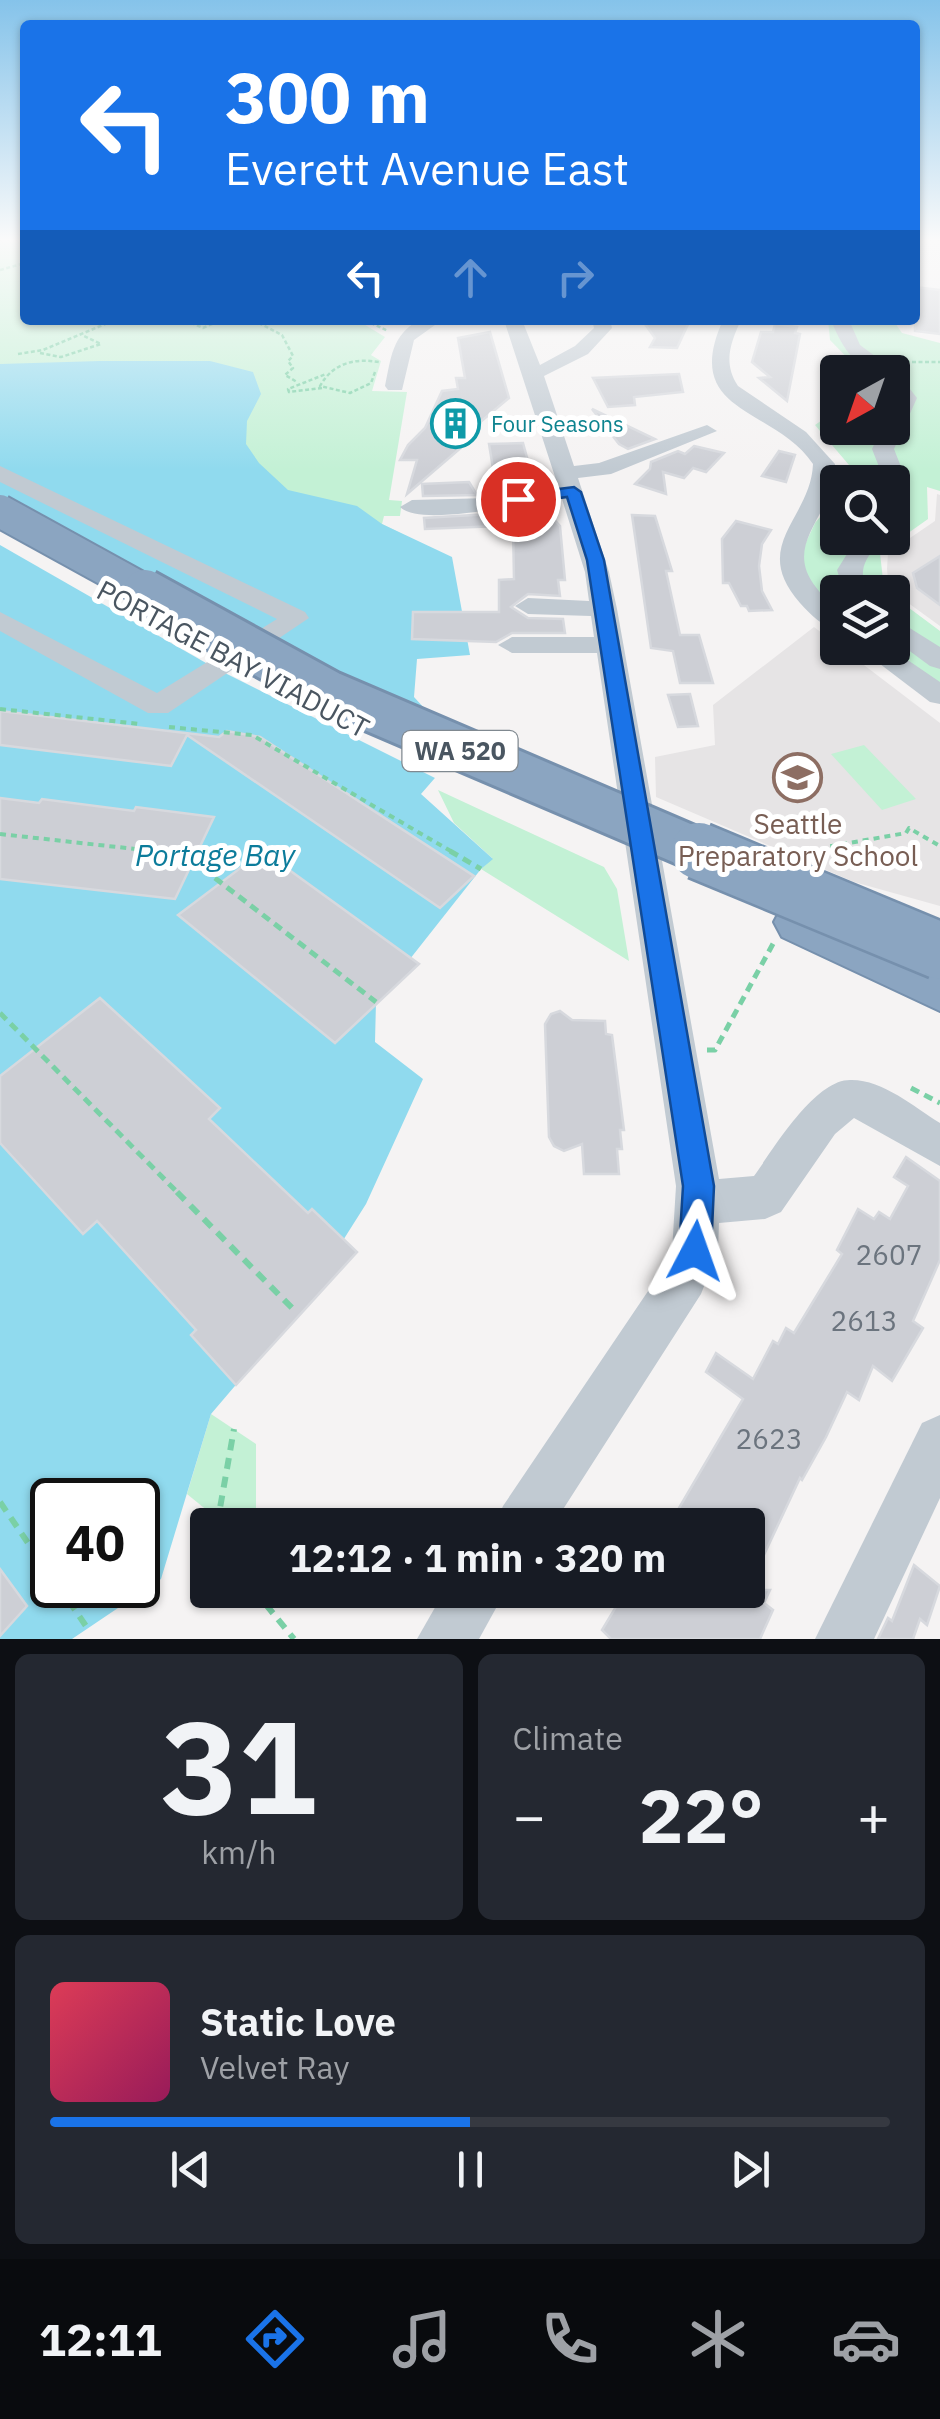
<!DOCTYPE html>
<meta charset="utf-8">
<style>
:root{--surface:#171b24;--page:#242831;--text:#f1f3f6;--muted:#9ea1a6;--line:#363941;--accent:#1a73e8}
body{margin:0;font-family:"IBM Plex Sans",sans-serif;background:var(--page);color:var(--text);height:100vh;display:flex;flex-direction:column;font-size:38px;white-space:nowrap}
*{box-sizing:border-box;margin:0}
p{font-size:32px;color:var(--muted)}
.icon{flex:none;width:55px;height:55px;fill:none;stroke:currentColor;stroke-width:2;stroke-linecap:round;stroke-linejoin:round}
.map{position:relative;height:1639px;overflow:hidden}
.drawer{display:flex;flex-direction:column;gap:15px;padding:15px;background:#0d0f14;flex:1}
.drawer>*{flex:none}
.guide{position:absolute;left:20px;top:20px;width:900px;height:305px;border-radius:10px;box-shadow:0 2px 8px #0004;background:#1a73e8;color:#fff;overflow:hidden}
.needle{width:65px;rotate:220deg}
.controls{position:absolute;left:820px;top:355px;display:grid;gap:20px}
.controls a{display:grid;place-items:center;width:90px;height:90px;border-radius:10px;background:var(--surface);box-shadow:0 2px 8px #0004;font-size:50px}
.speed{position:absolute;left:30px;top:1478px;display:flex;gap:20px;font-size:50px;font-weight:700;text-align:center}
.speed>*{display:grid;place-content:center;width:130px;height:130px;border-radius:50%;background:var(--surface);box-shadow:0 2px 8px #0004;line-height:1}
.speed .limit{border:5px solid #111;border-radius:15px;background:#fff;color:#111}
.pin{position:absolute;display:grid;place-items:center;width:85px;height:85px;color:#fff;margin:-42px;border:5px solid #fff;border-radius:50%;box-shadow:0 2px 10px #0007}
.me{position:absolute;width:110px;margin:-55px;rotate:4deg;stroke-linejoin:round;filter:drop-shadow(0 0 8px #0008)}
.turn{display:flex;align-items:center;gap:35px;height:210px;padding:0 40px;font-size:45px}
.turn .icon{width:130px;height:130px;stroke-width:2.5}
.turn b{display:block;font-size:70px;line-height:85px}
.lanes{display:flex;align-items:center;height:95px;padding:0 40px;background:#0003;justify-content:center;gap:50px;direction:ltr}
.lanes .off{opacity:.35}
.big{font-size:75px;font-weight:700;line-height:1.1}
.drawer .card{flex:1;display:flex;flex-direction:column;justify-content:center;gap:15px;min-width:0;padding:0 35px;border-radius:15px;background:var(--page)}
.drawer .dial{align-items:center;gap:0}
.dial b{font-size:130px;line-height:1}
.song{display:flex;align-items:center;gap:30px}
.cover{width:120px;height:120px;border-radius:15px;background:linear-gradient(135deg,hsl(350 70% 55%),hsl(330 70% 35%))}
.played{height:10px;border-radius:5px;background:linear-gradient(90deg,var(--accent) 50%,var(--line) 50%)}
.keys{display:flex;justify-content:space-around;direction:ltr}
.heat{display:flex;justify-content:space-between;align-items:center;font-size:55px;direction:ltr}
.drawer .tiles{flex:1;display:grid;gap:15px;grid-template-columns:1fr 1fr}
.card:last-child{grid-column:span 2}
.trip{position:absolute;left:190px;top:1508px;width:575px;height:100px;border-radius:10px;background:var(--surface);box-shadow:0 2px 8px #0004;font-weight:700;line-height:100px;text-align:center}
.tabs{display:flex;height:160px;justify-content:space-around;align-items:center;background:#090b0e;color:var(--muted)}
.tabs .icon{width:70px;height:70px}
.tabs .current{color:var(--accent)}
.tabs b{font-size:45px;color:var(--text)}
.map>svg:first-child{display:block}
</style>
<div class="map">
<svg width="940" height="1639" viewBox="0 0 940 1639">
<rect width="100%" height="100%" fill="#f5f3f3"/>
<g fill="#e6e4e5">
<path d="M937 494 940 495V626L889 589 887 569 888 553 935 521Z"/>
<path d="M814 627 940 723V906L854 882 656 797 655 757 715 745 713 705Z"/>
</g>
<g fill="#c3f1d5">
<path d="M0 241H25V320H357L385 337 371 355 381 361 372 391 407 392 389 500 402 501 400 516H384L382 524 432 549 0 488Z"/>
<path d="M828 320H893L902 333 940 343V491L927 487 928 519 880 553 884 589 888 592H838L837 615 808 584 800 555 815 523 837 497 838 538H892V482H844L849 465 815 425 837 410 838 428H892V372H861L830 340Z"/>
<path d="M893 596 940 631V687L884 648H892Z"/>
<path d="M864 745 916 799 882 810 831 754Z"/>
<path d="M438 790 604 867 617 889 629 961 481 869 492 858 454 823Z"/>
<path d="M211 1414 256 1444V1525H225L187 1494Z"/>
</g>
<path fill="#90daee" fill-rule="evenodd" d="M100 361H210L253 372 261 394 247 421 246 444 259 463 288 490 357 506 382 524 452 557 470 655 417 659 414 697 461 748 421 794 493 859 481 869 376 1002 375 1042 423 1079 366 1204 297 1313 211 1414 161 1579 72 1639H0V364ZM52 1500H138V1585H52Z"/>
<path fill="#f5f3f3" d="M0 499 466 749 439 780 213 667 0 545Z"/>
<g fill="#cdcfd5" stroke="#d7d9de" stroke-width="2.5">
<path d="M915 287 940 290V334L915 331Z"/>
<path d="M642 320H690L677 348 650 347 655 338Z"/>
<path d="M775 324 797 327 795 333 800 334 787 401 759 378 770 377 752 362 761 332H773Z"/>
<path d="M490 332 509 398 466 434 440 438 445 446H463L407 494 417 460H400L408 445 425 428 442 391 458 389 456 378H465L458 338Z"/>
<path d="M679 374 683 392 634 397 635 405 608 407 593 378Z"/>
<path d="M592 409 655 439 628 449 619 444Z"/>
<path d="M523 443 533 479H516L524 488 497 493 489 444Z"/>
<path d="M694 446 724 453 706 472 693 468 684 478 663 472 666 494 635 484 650 469 651 462 678 451 685 454Z"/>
<path d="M779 451 795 455 786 482 762 476Z"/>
<path d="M469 482 477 495 423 496 422 484Z"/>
<path d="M541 505 560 526 565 580H558L560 596 528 594 511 607 528 618 563 619 565 633H512L496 642 412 639 413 612H499V580L514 579 513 527H503L500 512Z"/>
<path d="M490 514 498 526 425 529 424 518Z"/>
<path d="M632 515 655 516 672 571H666L680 635H699L713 683H680L673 651 651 648Z"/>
<path d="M736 521 771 530 762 544 759 566 762 591 772 610 749 611 747 606H741L729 583H723L722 539Z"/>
<path d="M940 556V605L917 588 913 573Z"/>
<path d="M690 694 698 726 678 727 668 695Z"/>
<path d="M0 711 219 737 227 731 260 737 474 876 440 908 187 735 171 766 0 745Z"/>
<path d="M0 798 39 803 42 799 134 811 136 807 214 817 175 899 0 879Z"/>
<path d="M263 851 419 964 335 1043 178 915Z"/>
<path d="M100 998 220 1108 209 1119 308 1213 312 1209 357 1252 236 1385 191 1335 196 1330 97 1221 83 1234 0 1143V1076Z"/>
<path d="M560 1011 572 1020 605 1021 606 1034 612 1035 624 1130H620L622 1149H617L619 1174H584L582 1144 564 1151 554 1146 549 1137 545 1024 551 1014Z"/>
<path d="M906 1157 940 1181V1260L913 1321 923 1328 892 1381 873 1366 859 1400 847 1392 826 1437 802 1480 800 1478 748 1589V1525H669L743 1399 706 1372 716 1353 753 1379 773 1341 778 1344 786 1328 794 1333 842 1254 837 1250 858 1209 874 1219 879 1212 890 1219 908 1186 894 1177Z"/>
<path d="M914 1565 940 1586 927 1625 920 1619 913 1639H878L888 1618 892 1621Z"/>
<path d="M0 1569 27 1606 0 1636Z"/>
<path d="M626 1590H770L764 1603 773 1610 760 1639H611L602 1630Z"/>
</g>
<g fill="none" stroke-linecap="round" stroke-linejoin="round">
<defs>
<path id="highway" d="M800 901 940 963V1011L782 937 774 922 782 907Z"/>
</defs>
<use href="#highway" stroke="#7690ad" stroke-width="4"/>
<g stroke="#7ad0a6" stroke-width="2.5" stroke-dasharray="4 2.5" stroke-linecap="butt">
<path d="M0 270 25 263"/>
<path d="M185 320 203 328 221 320"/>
<path d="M253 320 282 335 293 356 288 361 293 368 285 375 297 382"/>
<path d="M365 320 388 331"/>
<path d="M40 353 61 357 101 344 82 335"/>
<path d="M18 354 43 350 115 320"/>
<path d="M899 362H940"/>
<path d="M375 372 371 383 350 393 320 386C333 363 354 358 379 362"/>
<path d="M322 388 289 392 288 389 326 374"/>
</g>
<g stroke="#7ad0a6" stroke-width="4" stroke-dasharray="6 5" stroke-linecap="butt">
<path d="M0 709 140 724"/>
<path d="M169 727 252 735 454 853"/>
<path d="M0 834 171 853"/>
<path d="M823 853 826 847 906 833 909 828 940 846"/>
</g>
<g stroke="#7ad0a6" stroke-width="5" stroke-dasharray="9 6" stroke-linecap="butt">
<path d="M148 851 185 855 376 1002"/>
<path d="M450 851 481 869"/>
<path d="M820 859 824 851"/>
<path d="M0 1013 179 1194"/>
<path d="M707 1050H715L774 942"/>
<path d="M911 1088 940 1103"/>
</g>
<g stroke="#7ad0a6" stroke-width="6" stroke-dasharray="11 8" stroke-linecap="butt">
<path d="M177 1192 297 1313"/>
<path d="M0 1502 52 1578"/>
<path d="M217 1525 234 1429"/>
<path d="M58 1585 88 1629"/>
<path d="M254 1590 294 1639"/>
</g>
<g fill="#c1cad2" fill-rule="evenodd">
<path d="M419 320H442L414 340 402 390H388L385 386C391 358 392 335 419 320Z"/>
<path d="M504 320H522L540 365 575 346 594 328 592 320H610L612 328 588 354 544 376 574 466 599 463 707 425 717 431 611 474 578 478 609 572 617 609 719 1179 754 1176C773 1150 814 1080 850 1080 882 1079 914 1107 940 1123V1166L854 1118 835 1134 781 1212 765 1219 719 1223 718 1251 701 1294 553 1525H495L503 1506 667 1263 672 1251 676 1186 597 653H512L498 645 512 637H594L591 616 528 614 515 606 528 598 589 601 585 572 562 499C531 500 422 529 400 507L412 500 490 498 558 486Z"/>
<path d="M723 320H741C730 344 723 363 738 386L806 432 835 464C834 525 764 549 838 609V631C823 627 810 614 800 603 749 545 811 519 813 464 774 406 680 415 723 320Z"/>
<path d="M831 320H849L860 345 891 368 893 372 892 373C856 369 845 354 831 320Z"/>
<path d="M892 373 899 375 917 398 894 449 907 482 904 517 892 524V482H885L872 449 882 428H892V406L897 398 892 392Z"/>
<path d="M0 466 305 612 309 618 168 713H148L0 631V612L157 693 277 619 0 482Z"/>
<path d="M857 538H882C867 558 856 568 868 592H844L837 570Z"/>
<path d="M892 617 940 647V669L930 666 892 638Z"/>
<path d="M859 648H890L940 682V704L930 702Z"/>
<path d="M940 1415V1498L874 1639H815L922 1423Z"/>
<path d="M445 1590H506L479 1639H417Z"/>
</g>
<use href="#highway" fill="#8ba5c1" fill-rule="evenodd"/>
<defs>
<path id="highway-bridge-far2" d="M0 511 149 593"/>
<path id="highway-bridge-far1" d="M145 591 329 692 705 853"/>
<path id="highway-bridge" d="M699 851 940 951"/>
</defs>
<use href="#highway-bridge-far2" stroke="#7690ad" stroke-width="36" stroke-linecap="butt"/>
<use href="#highway-bridge-far1" stroke="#7690ad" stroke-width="48" stroke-linecap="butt"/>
<use href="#highway-bridge" stroke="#7690ad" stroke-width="61" stroke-linecap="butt"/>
<use href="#highway-bridge-far2" stroke="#8ba5c1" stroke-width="32"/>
<use href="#highway-bridge-far1" stroke="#8ba5c1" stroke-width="42"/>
<use href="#highway-bridge" stroke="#8ba5c1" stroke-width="56"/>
</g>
<linearGradient id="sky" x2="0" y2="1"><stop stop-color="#85c3ea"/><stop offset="0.51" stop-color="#fafafa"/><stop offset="1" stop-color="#fafafa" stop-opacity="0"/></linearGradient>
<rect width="940" height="470" fill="url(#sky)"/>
<path fill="#1a73e8" stroke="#114b97" stroke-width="2.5" d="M574 487 581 492 604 560 714 1186 711 1251 706 1263 695 1267 684 1263 679 1251 683 1186 587 560 567 497 518 504 510 499 518 494Z"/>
<defs>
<symbol id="building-ring" viewBox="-11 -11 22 22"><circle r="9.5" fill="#fff" stroke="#0f9aa8" stroke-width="1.5"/><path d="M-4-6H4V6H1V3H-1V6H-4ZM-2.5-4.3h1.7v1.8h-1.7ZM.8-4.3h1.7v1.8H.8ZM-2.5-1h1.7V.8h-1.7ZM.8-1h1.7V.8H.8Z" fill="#0f9aa8"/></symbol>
<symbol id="school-ring" viewBox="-11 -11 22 22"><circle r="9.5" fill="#fff" stroke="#8d6e63" stroke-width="1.5"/><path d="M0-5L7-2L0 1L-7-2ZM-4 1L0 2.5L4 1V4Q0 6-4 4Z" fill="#8d6e63"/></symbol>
</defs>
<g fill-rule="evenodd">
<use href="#building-ring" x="428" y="396" width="55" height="55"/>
<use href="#school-ring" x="770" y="750" width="55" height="55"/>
</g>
<g text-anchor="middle" stroke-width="10" stroke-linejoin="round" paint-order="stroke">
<g font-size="22" fill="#0d838f" stroke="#fff" text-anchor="start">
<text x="491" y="432">Four Seasons</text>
</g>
<rect fill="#fff" stroke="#808990" stroke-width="2.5" x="402.5" y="731" width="115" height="40" rx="8"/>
<g font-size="25" font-weight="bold" fill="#4a5661">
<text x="460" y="760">WA 520</text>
</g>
<g font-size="28" fill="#4a5661" stroke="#fff">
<text transform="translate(233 659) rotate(28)" y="10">PORTAGE BAY VIADUCT</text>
</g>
<g font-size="28" fill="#785e54" stroke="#fff">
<text x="798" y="834">Seattle<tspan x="798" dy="32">Preparatory School</tspan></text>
</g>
<g font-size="28" fill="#6b747e">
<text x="889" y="1265">2607</text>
<text x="864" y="1331">2613</text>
<text x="769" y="1449">2623</text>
</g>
<g font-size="30" font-style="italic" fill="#0c7c9b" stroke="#fff">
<text x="215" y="866">Portage Bay</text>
</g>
</g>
</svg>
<div class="controls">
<a><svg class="needle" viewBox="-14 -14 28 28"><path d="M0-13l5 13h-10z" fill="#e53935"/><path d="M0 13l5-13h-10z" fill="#9ea1a6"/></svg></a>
<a><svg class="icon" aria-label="search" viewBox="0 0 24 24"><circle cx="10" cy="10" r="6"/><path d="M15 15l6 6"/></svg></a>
<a><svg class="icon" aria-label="layers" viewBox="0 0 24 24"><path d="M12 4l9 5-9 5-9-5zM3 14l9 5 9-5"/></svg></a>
</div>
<div class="speed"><div class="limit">40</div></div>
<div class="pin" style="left:518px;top:499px;background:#d93025"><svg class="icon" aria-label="arrive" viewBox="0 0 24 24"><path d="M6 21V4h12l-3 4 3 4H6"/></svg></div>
<svg class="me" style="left:695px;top:1251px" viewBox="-20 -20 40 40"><path d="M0-17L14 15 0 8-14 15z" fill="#1a73e8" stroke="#fff" stroke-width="4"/></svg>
<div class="trip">12:12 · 1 min · 320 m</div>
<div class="guide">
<div class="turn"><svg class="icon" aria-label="left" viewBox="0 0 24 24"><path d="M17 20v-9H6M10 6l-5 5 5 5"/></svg><div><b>300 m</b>Everett Avenue East</div></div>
<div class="lanes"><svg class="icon" aria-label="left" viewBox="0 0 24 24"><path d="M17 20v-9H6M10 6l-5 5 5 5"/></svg><svg class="icon off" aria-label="ahead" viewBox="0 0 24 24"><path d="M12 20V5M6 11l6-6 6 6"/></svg><svg class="icon off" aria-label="right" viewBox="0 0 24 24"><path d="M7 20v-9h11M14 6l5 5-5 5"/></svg></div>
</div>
</div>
<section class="drawer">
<div class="tiles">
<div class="card dial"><b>31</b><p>km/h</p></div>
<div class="card"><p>Climate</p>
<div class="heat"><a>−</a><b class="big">22°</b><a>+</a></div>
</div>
<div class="card">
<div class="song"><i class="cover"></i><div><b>Static Love</b><p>Velvet Ray</p></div></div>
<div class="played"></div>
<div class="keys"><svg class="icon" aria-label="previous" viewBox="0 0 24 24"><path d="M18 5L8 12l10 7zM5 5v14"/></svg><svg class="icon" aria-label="pause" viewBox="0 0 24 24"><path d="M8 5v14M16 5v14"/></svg><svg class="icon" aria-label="next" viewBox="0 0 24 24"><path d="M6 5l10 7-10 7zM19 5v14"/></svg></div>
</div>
</div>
</section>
<nav class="tabs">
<b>12:11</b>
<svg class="icon current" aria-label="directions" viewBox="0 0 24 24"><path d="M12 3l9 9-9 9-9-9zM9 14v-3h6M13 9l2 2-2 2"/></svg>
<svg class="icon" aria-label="music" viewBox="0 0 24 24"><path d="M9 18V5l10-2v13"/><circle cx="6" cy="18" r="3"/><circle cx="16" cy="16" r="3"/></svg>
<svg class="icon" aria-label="phone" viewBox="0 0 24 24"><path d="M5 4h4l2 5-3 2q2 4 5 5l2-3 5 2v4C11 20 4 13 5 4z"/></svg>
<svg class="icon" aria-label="climate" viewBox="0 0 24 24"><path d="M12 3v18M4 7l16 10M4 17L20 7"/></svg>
<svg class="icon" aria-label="car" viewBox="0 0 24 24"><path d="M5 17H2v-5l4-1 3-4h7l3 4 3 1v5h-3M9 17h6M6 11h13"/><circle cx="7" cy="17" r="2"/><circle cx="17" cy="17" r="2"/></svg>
</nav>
